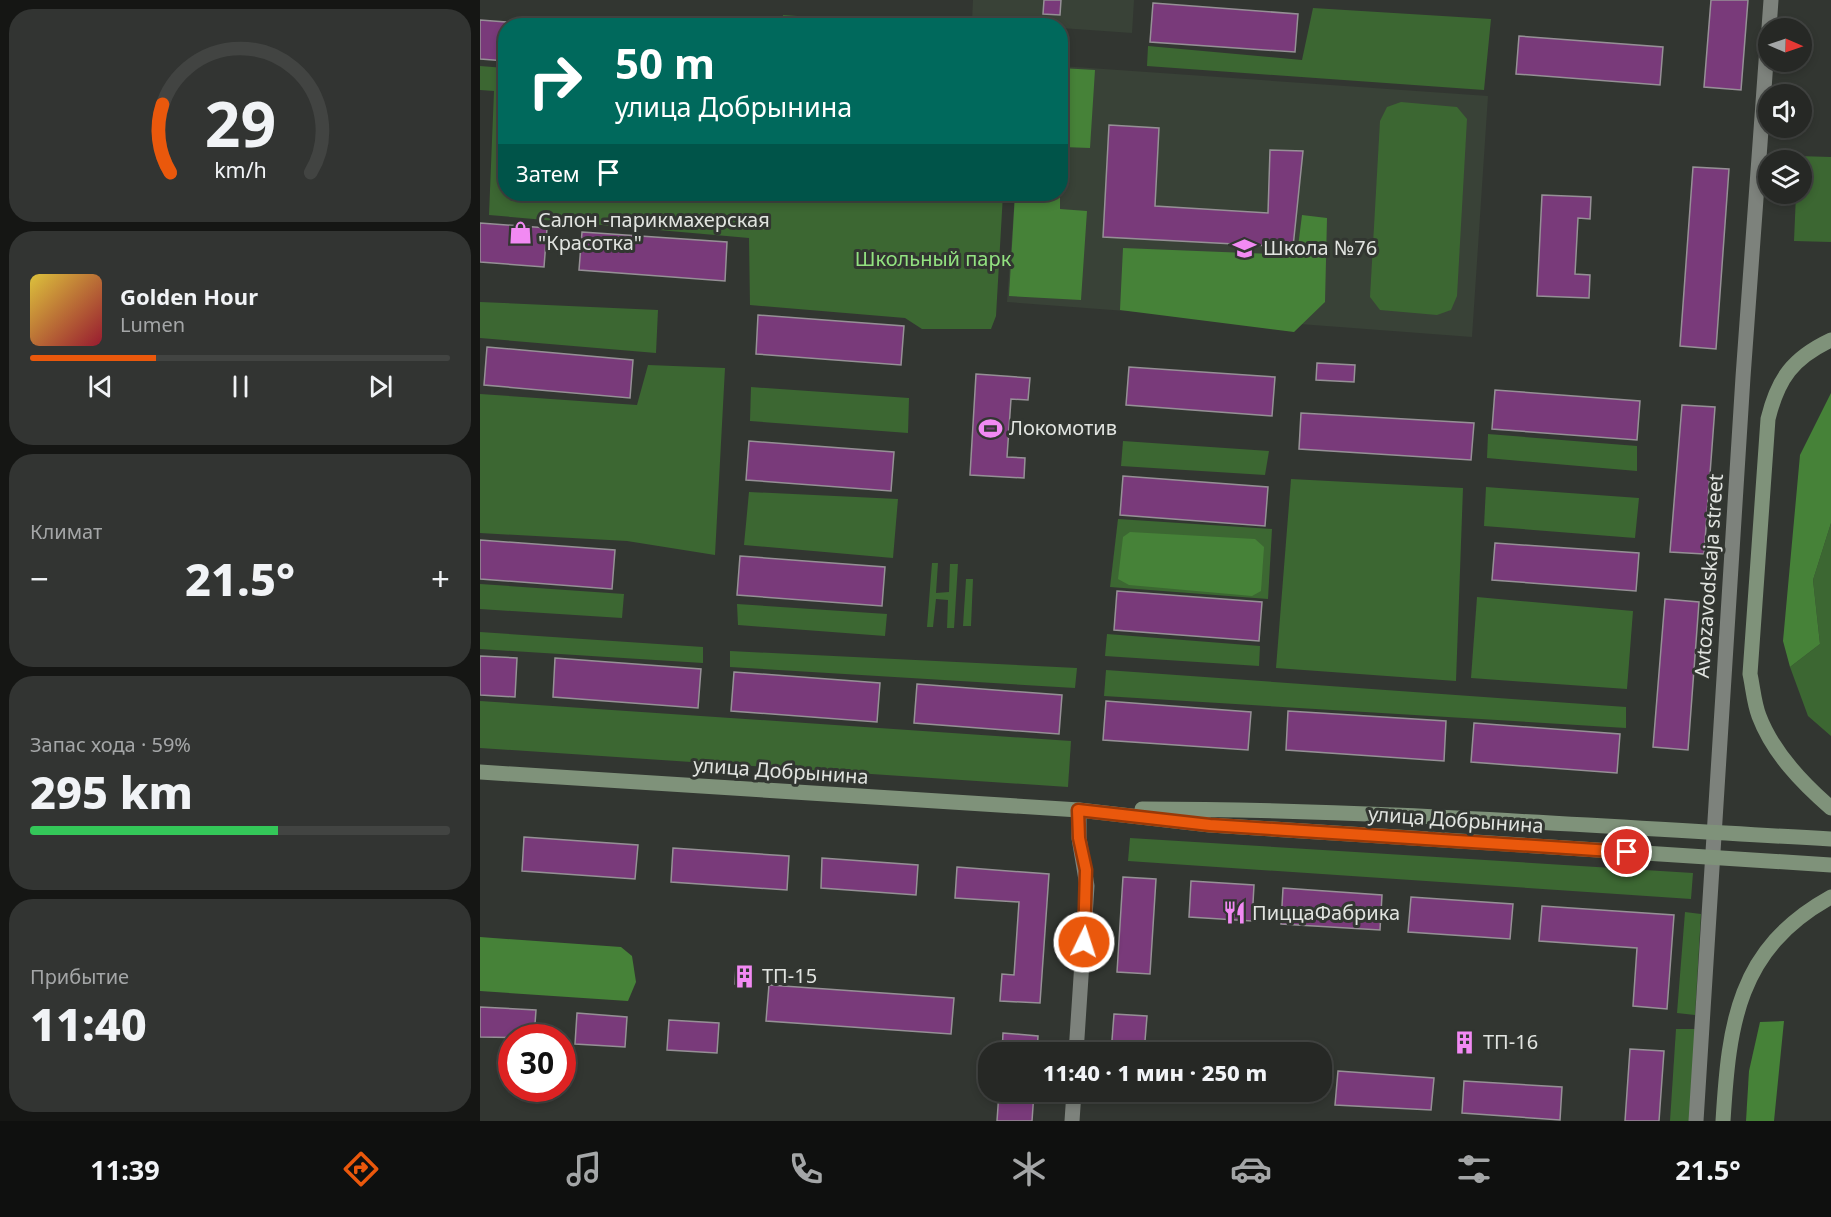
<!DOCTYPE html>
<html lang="ru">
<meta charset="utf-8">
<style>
:root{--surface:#262825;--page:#323432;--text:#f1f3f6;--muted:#a4a6a7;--line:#424442;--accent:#ea580c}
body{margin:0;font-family:"Noto Sans",sans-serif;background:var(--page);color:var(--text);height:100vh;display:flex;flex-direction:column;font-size:22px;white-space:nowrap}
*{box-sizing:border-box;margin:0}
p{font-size:20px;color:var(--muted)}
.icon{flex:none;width:33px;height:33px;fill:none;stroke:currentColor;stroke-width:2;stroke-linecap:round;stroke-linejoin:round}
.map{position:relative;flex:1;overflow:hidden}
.sheet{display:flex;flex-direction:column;gap:9px;padding:9px;background:#151614;width:480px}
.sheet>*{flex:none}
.guide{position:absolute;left:18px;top:18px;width:570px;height:183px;border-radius:24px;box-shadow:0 3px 9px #0003,0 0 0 2px var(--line);background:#00695c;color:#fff;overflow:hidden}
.needle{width:39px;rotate:92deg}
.buttons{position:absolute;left:1278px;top:18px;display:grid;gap:12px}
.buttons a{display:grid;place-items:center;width:54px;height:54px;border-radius:50%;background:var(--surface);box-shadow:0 3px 9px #0003,0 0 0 2px var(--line);font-size:30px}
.speed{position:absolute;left:18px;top:1024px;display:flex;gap:12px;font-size:30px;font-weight:700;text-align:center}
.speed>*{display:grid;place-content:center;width:78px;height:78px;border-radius:50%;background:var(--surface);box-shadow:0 3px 9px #0003,0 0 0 2px var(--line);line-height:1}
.speed .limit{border:9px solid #d22;background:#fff;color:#111}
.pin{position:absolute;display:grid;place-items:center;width:51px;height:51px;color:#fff;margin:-26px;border:3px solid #fff;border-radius:50%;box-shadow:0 2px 6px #0007}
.me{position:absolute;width:66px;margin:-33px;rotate:4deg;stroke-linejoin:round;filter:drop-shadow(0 0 4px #0008)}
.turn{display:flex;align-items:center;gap:21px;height:126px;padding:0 18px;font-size:27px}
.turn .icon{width:78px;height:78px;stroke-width:2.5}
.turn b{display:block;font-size:42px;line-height:51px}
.then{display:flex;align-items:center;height:57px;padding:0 18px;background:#0003;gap:12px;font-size:22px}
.big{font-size:45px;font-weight:800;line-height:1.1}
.sheet .tile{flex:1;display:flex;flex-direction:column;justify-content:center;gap:9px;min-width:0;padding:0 21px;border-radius:24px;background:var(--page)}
.sheet .dial{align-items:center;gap:0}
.dial svg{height:156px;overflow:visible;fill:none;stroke:var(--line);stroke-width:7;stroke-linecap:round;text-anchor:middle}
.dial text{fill:var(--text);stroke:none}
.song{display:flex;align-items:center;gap:18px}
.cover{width:72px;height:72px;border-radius:9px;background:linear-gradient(135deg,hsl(50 70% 55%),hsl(350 70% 35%))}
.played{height:6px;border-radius:3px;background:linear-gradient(90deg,var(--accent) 30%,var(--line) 30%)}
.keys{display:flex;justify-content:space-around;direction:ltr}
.heat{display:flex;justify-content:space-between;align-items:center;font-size:33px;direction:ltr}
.charge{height:9px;border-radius:4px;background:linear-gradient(90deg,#34c759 59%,var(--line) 0)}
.trip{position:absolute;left:498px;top:1042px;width:354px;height:60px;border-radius:24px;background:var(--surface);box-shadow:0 3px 9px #0003,0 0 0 2px var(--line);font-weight:800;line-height:60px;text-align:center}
.dock{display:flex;height:96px;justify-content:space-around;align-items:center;background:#0f100f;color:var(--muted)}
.dock .icon{width:42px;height:42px}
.dock .on{color:var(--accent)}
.dock b{font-size:27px;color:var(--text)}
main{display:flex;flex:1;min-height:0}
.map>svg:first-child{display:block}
</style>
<main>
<section class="sheet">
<div class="tile dial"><svg viewBox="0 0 100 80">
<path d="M14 69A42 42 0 1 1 86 69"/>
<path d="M14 69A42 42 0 0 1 10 34" stroke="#ea580c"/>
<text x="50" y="56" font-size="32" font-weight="700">29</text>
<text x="50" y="72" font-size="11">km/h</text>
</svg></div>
<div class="tile">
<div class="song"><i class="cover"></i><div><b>Golden Hour</b><p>Lumen</p></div></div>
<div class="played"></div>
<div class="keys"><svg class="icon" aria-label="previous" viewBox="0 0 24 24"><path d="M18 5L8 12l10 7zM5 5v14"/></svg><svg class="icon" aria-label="pause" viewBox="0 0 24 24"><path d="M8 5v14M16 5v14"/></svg><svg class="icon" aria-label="next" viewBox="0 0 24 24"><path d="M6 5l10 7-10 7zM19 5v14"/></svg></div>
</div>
<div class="tile"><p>Климат</p>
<div class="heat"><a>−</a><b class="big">21.5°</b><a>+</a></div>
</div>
<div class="tile"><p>Запас хода · 59%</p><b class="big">295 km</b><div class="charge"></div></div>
<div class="tile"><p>Прибытие</p><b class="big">11:40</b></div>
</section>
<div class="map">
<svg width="1351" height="1121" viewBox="0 0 1351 1121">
<rect width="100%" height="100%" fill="#323631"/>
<g fill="#394237">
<path d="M493 0H654L652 33 581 28 580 26 492 21Z"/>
<path d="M581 66 1008 96 992 337 527 302 535 194H580Z"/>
</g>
<g fill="#3c6732">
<path d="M833 8 1011 19 1004 90 667 66 668 46 822 60Z"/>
<path d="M303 15 449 25H302Z"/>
<path d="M0 66 25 68 26 194H523L516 316 511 329H442L425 318 270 305 269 238 9 215 14 91 0 90Z"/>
<path d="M921 102 977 107 987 119 977 296 971 310 957 315 900 310 890 297 900 121 907 107Z"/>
<path d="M1317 156 1351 157V242L1314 241 1316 194H1322V160H1317Z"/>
<path d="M0 302 178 310 176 353 0 338Z"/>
<path d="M168 365 245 368 235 555 147 541 0 533V394L157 405Z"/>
<path d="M271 387 429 398 428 433 270 421Z"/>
<path d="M1008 434 1157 446V471L1007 458Z"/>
<path d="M643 441 789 451 785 475 641 466Z"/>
<path d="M811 479 983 488 976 681 796 668Z"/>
<path d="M1006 487 1159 498 1155 538 1004 526Z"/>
<path d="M269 492 418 499 413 558 264 545Z"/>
<path d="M638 519 792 529 788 599 630 587Z"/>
<path d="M1351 523V736L1328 716 1310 667 1340 644 1333 580Z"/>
<path d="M452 563H458L456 593 469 592 470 564H478L474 628H467L468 600 456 599 453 627H447Z"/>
<path d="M486 579H493L491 626H483Z"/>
<path d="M0 584 144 594 142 618 0 609Z"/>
<path d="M997 597 1153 611 1147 689 991 678Z"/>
<path d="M257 604 407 614 405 636 258 625Z"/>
<path d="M0 632 223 647V663L0 649Z"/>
<path d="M627 634 780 646 779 666 625 656Z"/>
<path d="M250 651 597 668 595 688 250 667Z"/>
<path d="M626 670 1146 707V728L624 696Z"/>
<path d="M0 701 591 741 588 787 0 748Z"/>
<path d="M650 838 1213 873 1211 899 648 861Z"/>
<path d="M1205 912 1221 914 1215 1015 1197 1013Z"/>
<path d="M1196 1029H1216L1211 1121H1190Z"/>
</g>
<g fill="#468238">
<path d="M581 68 615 70 610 148 583 147 582 160Z"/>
<path d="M535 194 580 197V209L607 211 601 300 529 296Z"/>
<path d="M822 215 847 218 845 302 814 332 640 310 643 248 817 255Z"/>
<path d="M1351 393V523L1333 580 1340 644 1310 667 1303 641 1320 455Z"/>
<path d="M650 532 775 539 784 547 781 591 772 596 649 585 638 579 643 537Z"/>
<path d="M0 937 141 947 152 956 156 982 148 1001 0 991Z"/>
<path d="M1304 1021 1294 1121H1266L1269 1071 1280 1022Z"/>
</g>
<g fill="#793a7a" stroke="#969096" stroke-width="1.5">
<path d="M564 0H581L580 15 563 14Z"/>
<path d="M1231 0H1268L1261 90 1224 87Z"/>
<path d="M673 3 818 14 815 52 670 42Z"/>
<path d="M0 20 26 22V61L0 59Z"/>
<path d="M1039 36 1183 47 1180 85 1036 74Z"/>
<path d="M629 125 679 128 675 206 788 213 790 150 823 151 813 247 623 237Z"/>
<path d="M1213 167 1249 169 1236 349 1200 346Z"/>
<path d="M1062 195 1111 197 1110 219 1098 218 1095 274 1110 275 1109 298 1057 296Z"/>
<path d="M0 223 67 228 64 267 0 262Z"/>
<path d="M102 232 247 242 245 281 99 270Z"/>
<path d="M278 315 424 326 421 365 276 354Z"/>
<path d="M7 347 153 360 150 398 4 385Z"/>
<path d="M837 363 875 365 874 382 836 380Z"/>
<path d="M649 367 795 377 792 416 646 405Z"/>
<path d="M496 374 550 378 548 400 531 399 527 457 545 458 544 478 490 475Z"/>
<path d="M1015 390 1160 401 1157 440 1012 429Z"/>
<path d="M1202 405 1235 407 1224 554 1190 552Z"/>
<path d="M821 413 994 423 991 460 819 449Z"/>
<path d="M269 441 414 452 411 491 266 480Z"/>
<path d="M643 476 788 487 785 526 640 515Z"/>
<path d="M0 540 135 550 132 589 0 579Z"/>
<path d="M1015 543 1159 553 1156 591 1012 580Z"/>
<path d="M260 556 405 567 402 606 257 595Z"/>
<path d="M637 591 782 602 779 641 634 630Z"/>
<path d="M1185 599 1219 602 1208 750 1173 747Z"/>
<path d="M0 656 37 658 35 697 0 695Z"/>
<path d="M75 658 221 669 218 708 73 697Z"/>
<path d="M254 672 400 683 397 722 251 711Z"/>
<path d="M437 684 582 695 579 734 434 723Z"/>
<path d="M626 701 771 712 768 750 623 740Z"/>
<path d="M808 711 966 721 964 761 806 750Z"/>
<path d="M994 723 1140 734 1137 773 991 762Z"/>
<path d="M44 837 158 845 155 879 42 871Z"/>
<path d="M193 848 309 856 307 890 191 882Z"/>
<path d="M342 858 438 865 436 895 341 888Z"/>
<path d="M477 867 569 874 560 1003 520 1001 522 974 534 975 539 902 475 898Z"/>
<path d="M643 877 676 879 670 974 637 972Z"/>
<path d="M711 881 774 885 772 921 709 917Z"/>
<path d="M803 888 902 895 900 930 801 924Z"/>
<path d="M931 897 1033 904 1030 939 928 932Z"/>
<path d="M1062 906 1194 915 1187 1009 1153 1006 1157 948 1059 941Z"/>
<path d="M256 966 272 968 271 985 255 984Z"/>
<path d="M289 985 474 998 471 1034 286 1021Z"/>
<path d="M0 1007 56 1010 54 1038 0 1037Z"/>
<path d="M97 1013 147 1017 145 1047 95 1044Z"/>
<path d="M634 1014 667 1016 664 1053H631Z"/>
<path d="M189 1020 239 1023 237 1053 187 1050Z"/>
<path d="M977 1032 993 1033 992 1051 976 1050Z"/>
<path d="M523 1033 558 1036 557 1053H522Z"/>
<path d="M1150 1049 1184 1051 1179 1121H1145Z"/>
<path d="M858 1071 954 1078 951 1110 855 1105Z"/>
<path d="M984 1081 1082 1087 1080 1120 982 1113Z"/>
<path d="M519 1092H554L552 1121H517Z"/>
</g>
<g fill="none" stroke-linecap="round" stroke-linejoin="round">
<g stroke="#7d827c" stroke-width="15">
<path d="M1289 28 1291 0"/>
<path d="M596 1053 607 886 599 838V810"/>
<path d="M592 1121 594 1092"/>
<path d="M1216 1121 1263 377 1288 34"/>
</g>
<g stroke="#7f927a" stroke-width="15">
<path d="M1351 340C1313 358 1298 378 1288 419L1270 674C1273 688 1274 703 1279 716 1293 753 1322 783 1351 808"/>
<path d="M0 772 599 810 730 825 1351 865"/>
<path d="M662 809C891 809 1122 827 1351 839"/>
<path d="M1243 1121C1249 1024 1257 949 1351 897"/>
</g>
</g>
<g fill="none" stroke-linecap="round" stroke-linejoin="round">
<defs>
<path id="route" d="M604 942 606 870 599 838 598 810 730 825 1147 852"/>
</defs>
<use href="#route" stroke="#983908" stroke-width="15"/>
<use href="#route" stroke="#ea580c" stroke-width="10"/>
</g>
<defs>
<symbol id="shop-bare" viewBox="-9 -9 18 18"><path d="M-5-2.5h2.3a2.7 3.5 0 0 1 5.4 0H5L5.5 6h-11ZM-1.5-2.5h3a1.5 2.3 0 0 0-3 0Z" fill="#f28af3" stroke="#323631" stroke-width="2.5" paint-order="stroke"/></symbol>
<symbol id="school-bare" viewBox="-9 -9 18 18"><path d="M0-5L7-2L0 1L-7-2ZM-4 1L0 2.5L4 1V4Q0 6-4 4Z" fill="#f28af3" stroke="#323631" stroke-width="2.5" paint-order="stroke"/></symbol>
<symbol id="stadium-bare" viewBox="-9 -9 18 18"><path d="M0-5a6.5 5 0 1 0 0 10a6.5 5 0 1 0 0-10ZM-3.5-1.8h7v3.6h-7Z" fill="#f28af3" stroke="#323631" stroke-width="2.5" paint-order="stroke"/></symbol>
<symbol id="restaurant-bare" viewBox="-9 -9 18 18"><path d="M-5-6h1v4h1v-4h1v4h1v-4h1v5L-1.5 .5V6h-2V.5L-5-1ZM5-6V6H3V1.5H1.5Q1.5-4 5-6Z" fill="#f28af3" stroke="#323631" stroke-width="2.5" paint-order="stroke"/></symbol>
<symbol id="building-bare" viewBox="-9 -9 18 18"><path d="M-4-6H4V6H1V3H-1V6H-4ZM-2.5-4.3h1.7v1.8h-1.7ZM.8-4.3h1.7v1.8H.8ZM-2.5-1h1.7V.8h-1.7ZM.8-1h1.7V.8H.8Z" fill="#f28af3" stroke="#323631" stroke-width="2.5" paint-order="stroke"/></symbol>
</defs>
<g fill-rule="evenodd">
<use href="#shop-bare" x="24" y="216" width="33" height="33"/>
<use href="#school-bare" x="748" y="232" width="33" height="33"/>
<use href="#stadium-bare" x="494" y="412" width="33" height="33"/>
<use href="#restaurant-bare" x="738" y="896" width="33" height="33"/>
<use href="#building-bare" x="248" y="960" width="33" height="33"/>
<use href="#building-bare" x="968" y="1026" width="33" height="33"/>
</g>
<g text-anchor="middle" stroke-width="6" stroke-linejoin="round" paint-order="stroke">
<g font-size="20" fill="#e1e4e0" stroke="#323631" text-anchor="start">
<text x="58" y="227">Салон -парикмахерская<tspan x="58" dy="23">"Красотка"</tspan></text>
<text x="783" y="255">Школа №76</text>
<text x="529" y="435">Локомотив</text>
<text x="772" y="920">ПиццаФабрика</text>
<text x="282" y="983">ТП-15</text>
<text x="1003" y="1049">ТП-16</text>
</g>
<g font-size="20" fill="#92e280" stroke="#323631">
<text x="453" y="266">Школьный парк</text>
</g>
<g font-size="20" fill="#e1e4e0" stroke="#323631">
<text transform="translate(1229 576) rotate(-86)" y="7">Avtozavodskaja street</text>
<text transform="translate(301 771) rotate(4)" y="7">улица Добрынина</text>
<text transform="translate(976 820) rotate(4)" y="7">улица Добрынина</text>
</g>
</g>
</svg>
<div class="buttons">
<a><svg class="needle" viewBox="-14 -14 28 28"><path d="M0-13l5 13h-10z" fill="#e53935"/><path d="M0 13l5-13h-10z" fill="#a4a6a7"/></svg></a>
<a><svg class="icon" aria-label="sound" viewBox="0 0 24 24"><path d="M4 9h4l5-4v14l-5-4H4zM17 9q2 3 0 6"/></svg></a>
<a><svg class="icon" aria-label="layers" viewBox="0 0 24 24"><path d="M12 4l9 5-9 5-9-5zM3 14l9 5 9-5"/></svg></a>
</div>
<div class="speed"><div class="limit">30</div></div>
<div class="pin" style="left:1147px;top:852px;background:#d93025"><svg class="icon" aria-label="arrive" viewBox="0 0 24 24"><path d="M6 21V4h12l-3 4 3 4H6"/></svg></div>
<svg class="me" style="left:604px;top:942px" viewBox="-20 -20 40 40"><circle r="17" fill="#ea580c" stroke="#fff" stroke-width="3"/><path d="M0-11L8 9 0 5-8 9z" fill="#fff"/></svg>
<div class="trip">11:40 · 1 мин · 250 m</div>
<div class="guide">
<div class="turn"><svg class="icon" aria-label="right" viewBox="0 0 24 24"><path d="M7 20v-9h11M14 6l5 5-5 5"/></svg><div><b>50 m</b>улица Добрынина</div></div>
<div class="then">Затем<svg class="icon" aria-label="arrive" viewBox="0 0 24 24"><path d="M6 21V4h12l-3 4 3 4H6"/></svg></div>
</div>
</div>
</main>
<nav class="dock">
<b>11:39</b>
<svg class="icon on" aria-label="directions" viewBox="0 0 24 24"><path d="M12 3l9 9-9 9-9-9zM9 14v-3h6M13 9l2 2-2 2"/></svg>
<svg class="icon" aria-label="music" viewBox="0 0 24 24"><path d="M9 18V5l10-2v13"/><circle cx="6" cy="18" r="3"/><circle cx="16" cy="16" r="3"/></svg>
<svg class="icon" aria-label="phone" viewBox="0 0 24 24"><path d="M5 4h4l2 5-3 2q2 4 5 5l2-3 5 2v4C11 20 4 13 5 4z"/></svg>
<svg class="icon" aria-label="climate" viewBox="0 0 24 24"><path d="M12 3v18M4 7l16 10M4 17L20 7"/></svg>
<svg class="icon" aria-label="car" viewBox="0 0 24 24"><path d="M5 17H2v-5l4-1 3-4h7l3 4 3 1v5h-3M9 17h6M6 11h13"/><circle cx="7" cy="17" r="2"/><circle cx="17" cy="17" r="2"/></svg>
<svg class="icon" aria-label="filters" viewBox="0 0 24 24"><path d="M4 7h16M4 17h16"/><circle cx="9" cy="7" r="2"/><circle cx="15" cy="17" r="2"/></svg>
<b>21.5°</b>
</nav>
